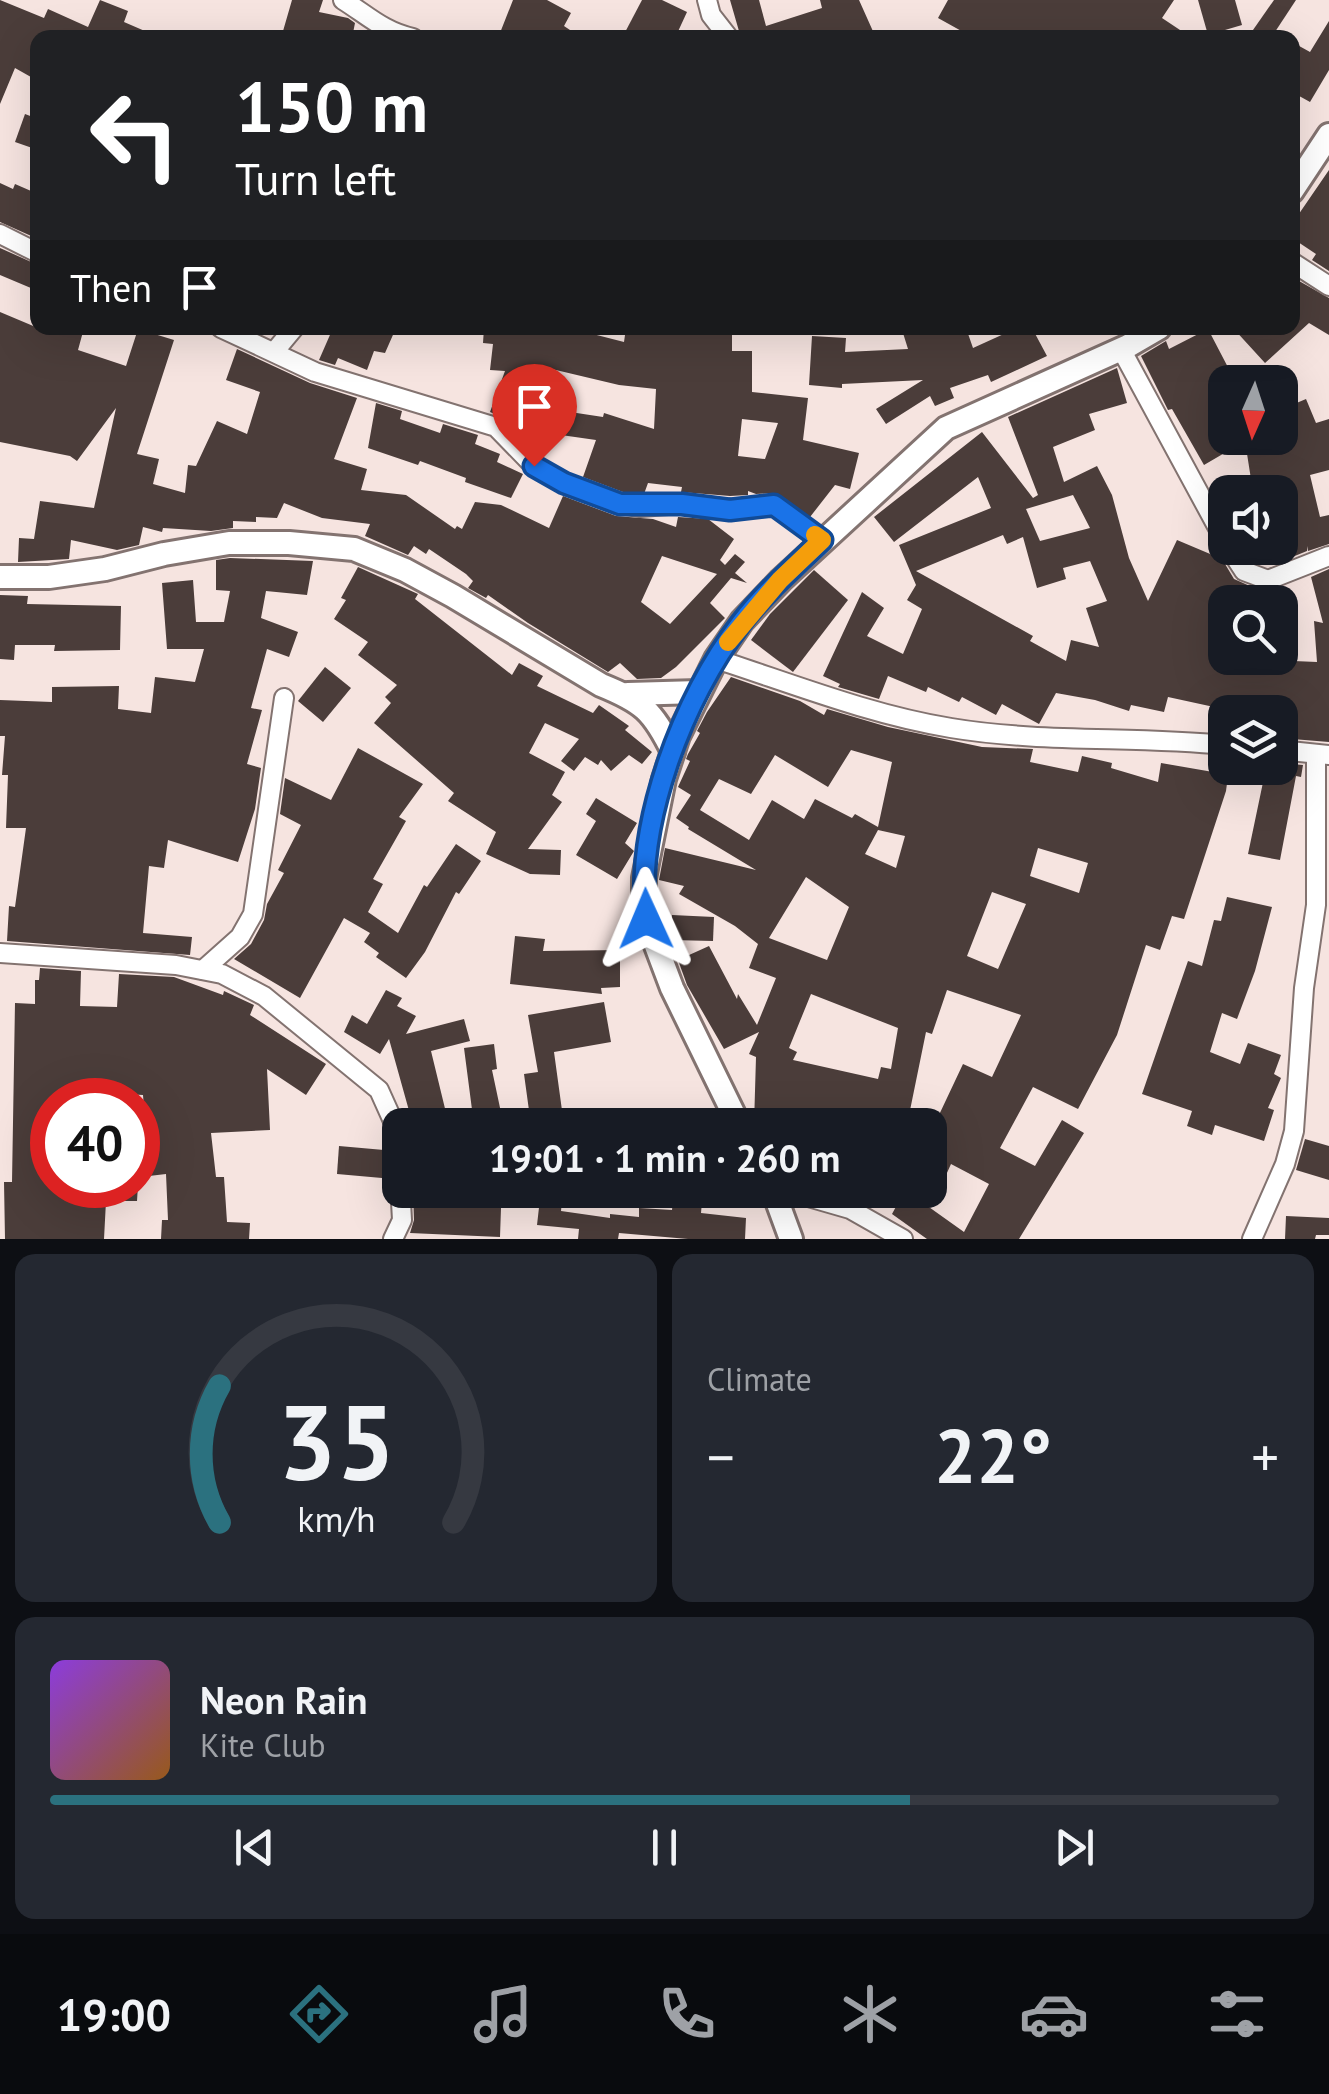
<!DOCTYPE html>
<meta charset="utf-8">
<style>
:root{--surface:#171b24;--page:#242831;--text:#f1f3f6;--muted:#9ea1a6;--line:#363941;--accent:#2b717f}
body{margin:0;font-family:"PT Sans",sans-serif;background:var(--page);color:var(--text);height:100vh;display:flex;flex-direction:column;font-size:38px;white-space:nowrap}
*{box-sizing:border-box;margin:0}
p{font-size:32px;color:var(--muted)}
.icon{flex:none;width:55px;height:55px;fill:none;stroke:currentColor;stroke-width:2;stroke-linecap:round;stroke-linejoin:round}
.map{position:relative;height:1239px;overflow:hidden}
.panel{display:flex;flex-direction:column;gap:15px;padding:15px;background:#0d0f14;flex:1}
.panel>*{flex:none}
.top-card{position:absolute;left:30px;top:30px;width:1270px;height:305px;border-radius:20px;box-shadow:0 10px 40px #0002;background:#202124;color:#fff;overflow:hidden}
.needle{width:65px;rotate:183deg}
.tools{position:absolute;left:1208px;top:365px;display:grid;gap:20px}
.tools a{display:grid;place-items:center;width:90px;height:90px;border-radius:20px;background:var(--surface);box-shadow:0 10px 40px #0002;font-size:50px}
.speed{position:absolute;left:30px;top:1078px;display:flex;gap:20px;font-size:50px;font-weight:700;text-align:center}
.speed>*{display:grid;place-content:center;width:130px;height:130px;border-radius:50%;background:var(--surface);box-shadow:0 10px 40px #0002;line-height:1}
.speed .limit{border:15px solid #d22;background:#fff;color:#111}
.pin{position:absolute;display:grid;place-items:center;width:85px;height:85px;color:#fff;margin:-102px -42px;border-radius:50% 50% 50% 0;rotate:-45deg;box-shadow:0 0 10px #0007}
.pin .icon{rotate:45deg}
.me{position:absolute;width:110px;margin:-55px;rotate:359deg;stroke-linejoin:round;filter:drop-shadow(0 0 8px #0008)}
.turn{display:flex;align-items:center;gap:35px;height:210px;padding:0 40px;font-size:45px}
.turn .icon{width:130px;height:130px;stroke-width:2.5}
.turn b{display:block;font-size:70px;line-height:85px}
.then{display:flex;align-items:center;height:95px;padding:0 40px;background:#0003;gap:20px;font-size:38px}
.big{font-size:75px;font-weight:800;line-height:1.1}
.panel .card{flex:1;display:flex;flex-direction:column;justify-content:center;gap:15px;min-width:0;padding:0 35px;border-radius:20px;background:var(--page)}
.panel .dial{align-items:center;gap:0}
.dial svg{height:260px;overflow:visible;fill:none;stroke:var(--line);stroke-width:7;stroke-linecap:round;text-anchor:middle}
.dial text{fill:var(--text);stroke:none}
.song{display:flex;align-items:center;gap:30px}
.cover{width:120px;height:120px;border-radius:15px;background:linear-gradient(135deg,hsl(270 70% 55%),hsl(30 70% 35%))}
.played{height:10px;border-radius:5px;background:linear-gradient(90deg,var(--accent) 70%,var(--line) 70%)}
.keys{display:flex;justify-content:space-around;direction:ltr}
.heat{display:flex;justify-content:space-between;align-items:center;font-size:55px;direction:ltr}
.panel .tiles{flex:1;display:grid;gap:15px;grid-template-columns:1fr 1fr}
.card:last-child{grid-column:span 2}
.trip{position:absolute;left:382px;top:1108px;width:565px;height:100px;border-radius:20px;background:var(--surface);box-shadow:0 10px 40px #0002;font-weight:800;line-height:100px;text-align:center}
.dock{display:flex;height:160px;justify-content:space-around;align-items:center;background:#090b0e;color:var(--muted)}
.dock .icon{width:70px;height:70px}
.dock .on{color:var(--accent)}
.dock b{font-size:45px;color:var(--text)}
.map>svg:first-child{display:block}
</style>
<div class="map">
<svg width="1329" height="1239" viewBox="0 0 1329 1239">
<rect width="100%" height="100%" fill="#f6e4e0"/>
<g fill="#4b3d3a" fill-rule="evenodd">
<path d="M0 0 44 18 48 9 88 27 100 0 128 11 124 22 161 38H38V81L15 68 0 104Z"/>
<path d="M292 0H323L319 12 348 18 355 23 352 38H281Z"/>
<path d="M513 0H547L571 13 564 26 582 38H498Z"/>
<path d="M642 0H662L687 12 675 38H622Z"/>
<path d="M730 0H759L766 26 822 8 820 0H859L876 38H741Z"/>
<path d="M948 0H1174L1162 18 1192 38H997L986 31 982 38H962L965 33 938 18Z"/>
<path d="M1198 0H1235L1242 25 1208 35Z"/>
<path d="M1274 0H1296L1271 38H1264L1253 30Z"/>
<path d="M1329 21V70L1310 102 1292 92V42L1310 52Z"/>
<path d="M25 114 38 119V150L15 142Z"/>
<path d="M1329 170V271L1312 260 1316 254 1292 238V224Z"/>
<path d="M0 183 13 189 15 184 38 194V239L0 222Z"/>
<path d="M0 248 38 265V291L0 275Z"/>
<path d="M1292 277 1329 298V335L1309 323 1265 363 1233 328H1292Z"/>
<path d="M0 312 38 328H84L78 350 126 366 138 329 174 340 137 454 159 459 153 484 185 493 188 465 196 466 217 421 247 434 260 392 226 380 237 349 310 383 357 398 334 459 367 469 361 490 406 495 455 529 457 526 462 529 475 502 501 505 549 528 563 496 616 516 653 519 676 527 678 517 708 519 734 539 720 560 725 565 735 554 745 562 735 573 747 583 731 578 710 603 725 618 676 667 661 678 637 679 620 663 608 672 528 623 488 595 486 598 468 588 473 581 466 574 429 549 426 554 414 546 408 555 365 536 370 524 322 518 284 503 277 518 256 517V522L233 521V528L211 531 163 528 162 532 143 527 139 545 117 550 71 540 69 559 18 562 19 538 34 539 40 501 94 508 116 408 77 461 70 456 0 442ZM662 556 717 574 670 624 641 602Z"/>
<path d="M333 328H396L385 353 374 351 367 370 338 358 335 365 319 360Z"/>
<path d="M484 328H586L585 332 624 342 626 328 732 329V351H752V392L808 398 803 440 859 453 850 489 835 485 810 517 774 493 756 494 748 491V495L730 496 681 492 682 487 648 483 644 494H640L623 492 583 477 596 440 554 434 557 410 603 417 604 413 654 429 656 389 619 385 539 366 516 429 504 418 490 412 505 371 490 370 493 344 483 343ZM742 419 778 423 765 459 738 456Z"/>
<path d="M905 328H966L973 348 1017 328H1032L1047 356 991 382 988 375 950 388 954 398 935 406 930 396 886 424 876 409 923 380 842 384V388L809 385 812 336 846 338 845 352 908 349 903 333 907 332Z"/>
<path d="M1208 329 1232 375 1225 379V438H1283L1281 428 1287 426 1280 410 1306 399 1316 423 1329 419V470L1310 475 1320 517 1329 515V544L1308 551V546L1307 551 1280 562V492H1253L1245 441 1204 465 1172 409 1168 410 1141 356 1166 341 1169 349Z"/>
<path d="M1117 368 1127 403 1089 414 1095 430 1053 447 1064 482 1097 466 1112 495 1129 558 1148 601 1177 540 1222 559 1234 579 1259 590 1254 602H1225V658L1317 662 1314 621 1323 623 1311 577 1329 569V742L1280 738V712H1237L1168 697 1164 712 1131 705 1129 711 1095 700 1056 693 1039 724 1002 704 996 715 962 697 959 702 928 687 926 692 888 676 879 699 838 687 840 684 823 676 862 592 884 608 867 636 903 654 922 609 907 600 916 585 899 545 991 508 978 477 894 542 874 517 982 432 1033 498 1038 495 1008 417ZM1073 495 1090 528 1040 541 1026 509ZM1003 535 1007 544 1023 537 1037 588 1066 579 1063 568 1090 561 1107 601 1086 608 1099 647 1071 640 1066 661 1030 641 1033 636 916 571Z"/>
<path d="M376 403 402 411 400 419 440 433 443 424 478 435 475 444 500 454 497 462 523 474 511 498 465 482 466 478 420 461 418 465 368 448Z"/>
<path d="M230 558 313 561 307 595 266 591 261 618 298 632 289 657 267 649 251 708 262 710 247 764 261 768 255 809 238 862 168 840 164 868 149 866 143 933 192 937 190 955 7 941 9 906 15 907 26 828H6L8 775H2L5 736H0V700L52 702V687L119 686 118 709 151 713 155 677 195 682 204 649H167L162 583 193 580 196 622H224L230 591 216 590V560Z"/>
<path d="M358 567 418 594 415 599 512 675 519 663 543 676 537 686 593 713 599 705 629 726 625 730 652 752 642 764 629 755 611 771 601 760 598 765 585 757 574 771 561 761 579 739 545 723 529 753 565 772 552 795 562 802 528 849 561 850 560 875 530 874 486 854 496 832 448 801 454 793 374 723 391 703 385 697 397 685 358 655 368 642 334 619 346 600 341 598Z"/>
<path d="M814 570 848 600 793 672 751 640 770 614Z"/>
<path d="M0 595 28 596 27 604 121 606 120 650 54 651 55 645H15L14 660 0 659Z"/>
<path d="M325 667 351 688 323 722 298 701Z"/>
<path d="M731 677 800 701 824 715 827 709 888 727 982 747 1033 749 1030 762 1078 772 1082 756 1112 763 1111 768 1158 782 1161 763 1213 772V768H1229L1226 791 1184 919 1172 916 1160 950 1146 945 1117 1035 1078 1109 1033 1087 1000 1148 1035 1166 1062 1120 1084 1133 1019 1239H927L892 1214 905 1190 964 1232 989 1184 951 1164 942 1184 930 1179V1134L963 1064 992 1077 1021 1015 947 990 932 1034 926 1032 907 1125H754L756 1057 749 1054 759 1032 724 1049 687 985 678 960 709 946 737 999 738 994 757 1025 776 978 749 968 758 944 735 926 679 894 684 886 659 880 665 848 756 870 688 829 689 827 676 818 691 795 678 787 690 761 686 759 688 754 700 733 697 731 707 712ZM851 750 892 762 878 827 855 814 852 818 815 799 804 819 772 800 749 840 700 810 719 779 751 794 775 755 828 787ZM878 830 905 836 896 868 865 854ZM1038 848 1088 863 1079 893 1030 876ZM806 877 849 907 827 960 769 938ZM992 892 1026 904 998 969 967 956ZM811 994 898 1028 891 1069 881 1067 878 1079 793 1060 797 1052 789 1048Z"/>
<path d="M358 748 423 784 399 817 406 821 373 879 383 884 368 912 398 933 424 885 427 887 456 844 481 861 459 894 456 892 425 952 406 978 376 957 379 953 364 942 370 933 344 918 300 998 234 959 251 944 264 920 267 904 284 873 278 870 301 825 280 814 285 778 331 800Z"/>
<path d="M1280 763 1303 765 1301 777 1296 776 1280 860 1248 854 1266 768H1280Z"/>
<path d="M596 798 637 823 625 843 634 851 617 879 576 855 596 821 586 814Z"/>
<path d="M1227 897 1272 907 1255 971 1237 1019 1222 1013 1210 1052 1240 1064 1248 1043 1281 1055 1274 1074 1281 1078 1268 1108 1274 1110 1264 1141 1215 1125 1212 1135 1187 1126 1192 1111 1142 1094 1188 961 1202 966 1214 920 1221 921Z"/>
<path d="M672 915 714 917 713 941 671 940Z"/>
<path d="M515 936 545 939 543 951 620 950V987L601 988 602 994 510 984Z"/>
<path d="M40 968 81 971 80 1006 117 1007 119 974 174 977 223 995 224 991 254 1005 250 1015 326 1064 306 1095 267 1069 270 1130 211 1133 216 1177H224L227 1222 250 1223 249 1239H161L162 1220H168L166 1174 149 1176 143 1095 104 1093V1100H52V1185H138L137 1201H106L104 1239H5L4 1182H12L15 1003 35 1004V980H39Z"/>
<path d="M386 990 402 998 397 1006 416 1016 406 1034 464 1019 470 1041 431 1051 449 1125H413L389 1039 380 1054 344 1032 352 1015 367 1024Z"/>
<path d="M604 1002 611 1042 554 1052 564 1125H531L524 1074 538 1072 528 1015Z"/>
<path d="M494 1044 497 1069 492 1070 503 1122 474 1125 464 1048Z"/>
<path d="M1305 1139 1329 1146V1180L1296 1170Z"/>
<path d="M339 1146 384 1150 382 1178 337 1174Z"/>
<path d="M413 1190H442V1207L501 1208 500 1237 410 1233 414 1220Z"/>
<path d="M541 1190H563L561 1211 610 1218V1214L639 1217V1208L672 1210 674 1190H703L701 1213 746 1218 745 1239H688L619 1233 618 1239H578L579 1229 537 1225Z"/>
<path d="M1286 1216 1329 1218V1235H1316L1315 1239H1285Z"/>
</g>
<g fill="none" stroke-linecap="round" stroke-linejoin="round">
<defs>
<g id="minor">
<path d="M343 0C367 15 384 32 413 38"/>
<path d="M707 0 711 15 729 38"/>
<path d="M0 234 38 253"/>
<path d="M1292 262 1329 286"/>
<path d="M221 328 315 372 496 427 534 466 564 483 620 504 640 507 682 504 730 509 774 505 822 541"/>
<path d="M1121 349 1225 541"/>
<path d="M274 352 294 328"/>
<path d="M1229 548 1244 571 1268 580 1329 556"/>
<path d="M716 659C793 684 871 715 951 728 1041 743 1134 736 1225 745"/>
<path d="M1280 750 1329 755"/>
<path d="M0 953 176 965 222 974 264 996 379 1090 397 1130 402 1220 393 1239"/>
<path d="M203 970 240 937 253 914 284 698"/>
<path d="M784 1190 850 1209 903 1239"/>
<path d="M1252 1239 1285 1164 1294 1131 1304 988 1316 905V754"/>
</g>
<g id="tertiary">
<path d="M1292 191 1329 135"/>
<path d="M0 577H49L105 569 164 554 229 543H289L354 549 405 570 453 596 601 685C643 702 653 711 673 752"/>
<path d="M628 694 699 692"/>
<path d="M739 1125 672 988 646 919 644 900V878L664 779 678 736 716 659 742 621 781 580 946 428 1128 346 1159 328"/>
<path d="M773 1190 791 1239"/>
</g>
</defs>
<use href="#minor" stroke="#837370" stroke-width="22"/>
<use href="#tertiary" stroke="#837370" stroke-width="28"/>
<use href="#minor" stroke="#fff" stroke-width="18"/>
<use href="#tertiary" stroke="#fff" stroke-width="22"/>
</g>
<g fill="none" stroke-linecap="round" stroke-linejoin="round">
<defs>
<path id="route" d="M534 466 564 483 620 504H682L730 510 774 505 822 540C794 567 764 593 741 623 683 698 635 824 646 919"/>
</defs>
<use href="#route" stroke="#114b97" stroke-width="25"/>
<use href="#route" stroke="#1a73e8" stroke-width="18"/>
<path stroke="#f59e0b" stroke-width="18" d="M728 642 780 580 822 540 815 535"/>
</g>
</svg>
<div class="tools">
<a><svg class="needle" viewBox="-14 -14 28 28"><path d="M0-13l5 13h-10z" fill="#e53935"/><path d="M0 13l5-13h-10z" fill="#9ea1a6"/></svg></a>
<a><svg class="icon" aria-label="sound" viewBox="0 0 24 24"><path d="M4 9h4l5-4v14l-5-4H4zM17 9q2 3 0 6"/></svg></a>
<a><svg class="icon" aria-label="search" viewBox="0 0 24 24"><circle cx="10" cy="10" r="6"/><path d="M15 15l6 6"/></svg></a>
<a><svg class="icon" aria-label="layers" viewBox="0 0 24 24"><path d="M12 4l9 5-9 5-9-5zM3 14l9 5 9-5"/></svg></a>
</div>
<div class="speed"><div class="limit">40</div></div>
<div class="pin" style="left:534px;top:466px;background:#d93025"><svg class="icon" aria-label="arrive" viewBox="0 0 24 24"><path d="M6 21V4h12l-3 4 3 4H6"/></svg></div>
<svg class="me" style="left:646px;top:919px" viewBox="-20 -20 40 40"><path d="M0-17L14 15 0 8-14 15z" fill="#1a73e8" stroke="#fff" stroke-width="4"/></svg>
<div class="trip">19:01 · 1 min · 260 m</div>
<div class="top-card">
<div class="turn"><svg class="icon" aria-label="left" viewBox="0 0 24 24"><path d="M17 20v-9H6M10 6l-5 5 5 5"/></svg><div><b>150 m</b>Turn left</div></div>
<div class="then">Then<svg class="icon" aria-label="arrive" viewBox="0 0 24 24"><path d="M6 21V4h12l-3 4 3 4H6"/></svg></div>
</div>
</div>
<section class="panel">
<div class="tiles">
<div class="card dial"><svg viewBox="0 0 100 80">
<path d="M14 69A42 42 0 1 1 86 69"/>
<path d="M14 69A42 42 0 0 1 14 27" stroke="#2b717f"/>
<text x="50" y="56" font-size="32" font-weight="700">35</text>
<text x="50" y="72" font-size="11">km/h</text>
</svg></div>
<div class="card"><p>Climate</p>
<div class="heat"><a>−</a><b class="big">22°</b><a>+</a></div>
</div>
<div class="card">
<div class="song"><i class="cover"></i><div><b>Neon Rain</b><p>Kite Club</p></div></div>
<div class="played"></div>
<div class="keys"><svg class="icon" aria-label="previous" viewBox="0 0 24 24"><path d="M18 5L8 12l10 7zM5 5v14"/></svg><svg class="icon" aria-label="pause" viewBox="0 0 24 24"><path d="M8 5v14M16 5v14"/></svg><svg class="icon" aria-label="next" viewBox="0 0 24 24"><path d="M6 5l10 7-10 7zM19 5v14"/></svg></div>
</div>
</div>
</section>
<nav class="dock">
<b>19:00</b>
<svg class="icon on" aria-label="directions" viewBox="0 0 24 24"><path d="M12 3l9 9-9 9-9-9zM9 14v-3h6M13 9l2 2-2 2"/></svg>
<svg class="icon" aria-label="music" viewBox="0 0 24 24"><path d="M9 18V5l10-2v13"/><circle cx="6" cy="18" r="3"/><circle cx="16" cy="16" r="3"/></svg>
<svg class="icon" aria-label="phone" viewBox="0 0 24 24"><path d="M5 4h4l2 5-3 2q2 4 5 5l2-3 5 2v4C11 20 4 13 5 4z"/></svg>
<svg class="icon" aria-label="climate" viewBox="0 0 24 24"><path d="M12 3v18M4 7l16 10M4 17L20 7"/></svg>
<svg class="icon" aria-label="car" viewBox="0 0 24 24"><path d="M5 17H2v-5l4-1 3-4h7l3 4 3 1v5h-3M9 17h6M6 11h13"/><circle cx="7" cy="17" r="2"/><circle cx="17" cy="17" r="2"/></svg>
<svg class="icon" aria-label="filters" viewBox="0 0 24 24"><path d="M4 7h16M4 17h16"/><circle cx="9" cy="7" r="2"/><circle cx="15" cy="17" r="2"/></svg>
</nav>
